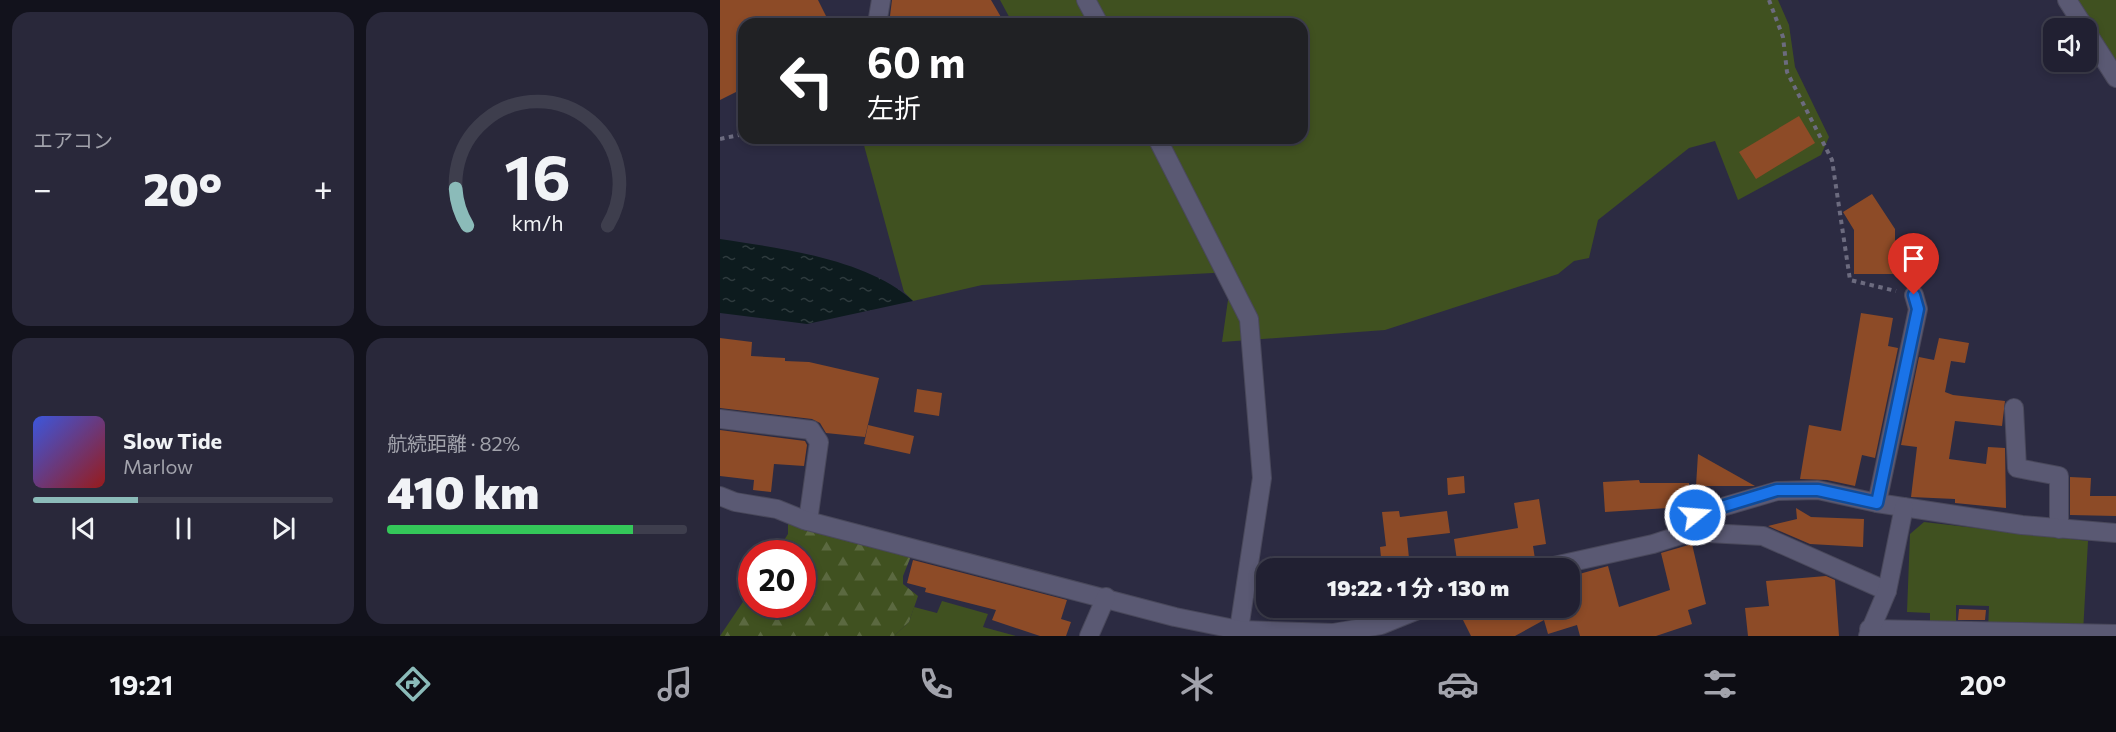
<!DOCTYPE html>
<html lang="ja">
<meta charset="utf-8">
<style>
:root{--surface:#212032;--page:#29283a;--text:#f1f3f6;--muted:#a2a3ac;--line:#3e3e4d;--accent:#8bbbb9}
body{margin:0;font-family:Commissioner,"Noto Sans JP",sans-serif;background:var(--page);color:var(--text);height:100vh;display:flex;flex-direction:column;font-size:22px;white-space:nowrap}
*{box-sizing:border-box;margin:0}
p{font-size:20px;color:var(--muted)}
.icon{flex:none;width:33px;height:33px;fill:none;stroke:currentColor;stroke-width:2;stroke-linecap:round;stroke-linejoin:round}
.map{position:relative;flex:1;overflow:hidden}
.drawer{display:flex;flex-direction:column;gap:12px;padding:12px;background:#12121c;width:720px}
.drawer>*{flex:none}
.guide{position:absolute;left:18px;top:18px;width:570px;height:126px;border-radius:18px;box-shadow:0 3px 9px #0003,0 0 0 2px var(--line);background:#202124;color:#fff;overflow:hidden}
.buttons{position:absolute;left:1323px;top:18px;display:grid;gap:12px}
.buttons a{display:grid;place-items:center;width:54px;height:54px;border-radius:12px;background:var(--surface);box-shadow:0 3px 9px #0003,0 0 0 2px var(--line);font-size:30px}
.speed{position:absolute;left:18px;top:540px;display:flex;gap:12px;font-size:30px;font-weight:700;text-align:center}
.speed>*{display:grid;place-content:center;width:78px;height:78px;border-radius:50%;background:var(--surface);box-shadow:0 3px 9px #0003,0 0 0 2px var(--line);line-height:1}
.speed .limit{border:9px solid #d22;background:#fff;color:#111}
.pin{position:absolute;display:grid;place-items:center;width:51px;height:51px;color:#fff;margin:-62px -26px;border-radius:50% 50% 50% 0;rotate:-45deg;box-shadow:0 0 6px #0007}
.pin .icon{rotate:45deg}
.me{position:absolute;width:66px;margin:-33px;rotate:73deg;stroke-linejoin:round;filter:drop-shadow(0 0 4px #0008)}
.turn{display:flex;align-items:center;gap:21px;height:126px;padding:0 30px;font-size:27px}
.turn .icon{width:78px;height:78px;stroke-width:2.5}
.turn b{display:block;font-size:42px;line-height:51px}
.big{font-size:45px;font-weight:800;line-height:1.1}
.drawer .tile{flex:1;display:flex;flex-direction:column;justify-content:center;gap:9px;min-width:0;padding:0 21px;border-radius:18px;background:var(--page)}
.drawer .dial{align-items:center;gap:0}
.dial svg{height:156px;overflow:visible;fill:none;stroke:var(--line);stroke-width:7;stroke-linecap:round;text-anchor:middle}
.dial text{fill:var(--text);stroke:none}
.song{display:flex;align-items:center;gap:18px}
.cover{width:72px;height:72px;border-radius:9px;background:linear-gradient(135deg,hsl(230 70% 55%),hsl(0 70% 35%))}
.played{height:6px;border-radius:3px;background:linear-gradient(90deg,var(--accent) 35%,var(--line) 35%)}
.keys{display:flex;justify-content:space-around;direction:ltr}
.heat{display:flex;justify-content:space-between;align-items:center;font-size:33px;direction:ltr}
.charge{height:9px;border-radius:4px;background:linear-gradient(90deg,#34c759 82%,var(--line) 0)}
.drawer .tiles{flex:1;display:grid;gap:12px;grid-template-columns:repeat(2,1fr)}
.trip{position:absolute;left:536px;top:558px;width:324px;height:60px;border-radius:18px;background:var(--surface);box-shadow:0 3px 9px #0003,0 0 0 2px var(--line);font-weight:800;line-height:60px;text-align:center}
.menu{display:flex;height:96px;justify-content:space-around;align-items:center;background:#0d0d14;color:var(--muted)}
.menu .icon{width:42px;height:42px}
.menu .current{color:var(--accent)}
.menu b{font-size:27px;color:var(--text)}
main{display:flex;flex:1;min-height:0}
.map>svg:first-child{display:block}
</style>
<main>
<section class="drawer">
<div class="tiles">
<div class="tile"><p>エアコン</p>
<div class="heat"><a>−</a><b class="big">20°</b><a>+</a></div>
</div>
<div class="tile dial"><svg viewBox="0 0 100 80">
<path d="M14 69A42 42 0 1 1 86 69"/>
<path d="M14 69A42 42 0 0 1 8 50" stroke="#8bbbb9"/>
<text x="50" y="56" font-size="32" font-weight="700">16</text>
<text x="50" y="72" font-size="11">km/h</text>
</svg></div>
<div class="tile">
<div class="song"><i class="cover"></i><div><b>Slow Tide</b><p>Marlow</p></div></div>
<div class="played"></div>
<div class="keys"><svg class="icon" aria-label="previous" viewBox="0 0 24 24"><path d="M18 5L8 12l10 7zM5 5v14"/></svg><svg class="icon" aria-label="pause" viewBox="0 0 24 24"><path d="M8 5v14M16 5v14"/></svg><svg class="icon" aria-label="next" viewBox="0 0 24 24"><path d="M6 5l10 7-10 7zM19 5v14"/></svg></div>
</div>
<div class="tile"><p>航続距離 · 82%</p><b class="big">410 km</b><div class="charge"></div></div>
</div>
</section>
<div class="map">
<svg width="1396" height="636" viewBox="0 0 1396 636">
<defs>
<pattern id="forest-firs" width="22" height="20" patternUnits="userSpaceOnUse" patternTransform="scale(1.5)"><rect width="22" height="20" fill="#405120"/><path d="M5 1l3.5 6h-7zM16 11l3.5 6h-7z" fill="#5b6940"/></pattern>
<pattern id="water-ripples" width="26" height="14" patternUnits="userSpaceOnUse" patternTransform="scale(1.5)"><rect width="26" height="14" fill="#0d1b1e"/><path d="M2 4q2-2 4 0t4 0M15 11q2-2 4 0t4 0" fill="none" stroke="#2f3b3e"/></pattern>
</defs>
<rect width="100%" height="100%" fill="#2c2b42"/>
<g fill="#405120">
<path d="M280 0H1058L1069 25 1075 67 1109 137 1101 155 1018 200 995 141 969 148 878 220 869 258 854 261 838 274 665 330 502 342 512 272 262 285 193 301 184 292 142 138H582V24H293Z"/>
<path d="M1350 0H1396V64Z"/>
<path d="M1204 522 1368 541 1363 633 1268 631 1269 606 1236 605V629H1210V613L1187 612 1190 534Z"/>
<path d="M222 601 268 614 263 627 296 636H174L189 622 194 607 217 613Z"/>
</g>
<path fill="url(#forest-firs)" d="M68 521 193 551 183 576V584L198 596 189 622 174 636H0L31 590 32 604H82V554L56 553 68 534Z"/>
<path fill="url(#water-ripples)" d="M0 239C59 248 148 259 193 301L87 324 0 313Z"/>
<g fill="#8d4b27">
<path d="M0 0H98L110 24H24V88L0 100Z"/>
<path d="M172 0H271L285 24H173L170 16Z"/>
<path d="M1079 116 1095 143 1036 179 1019 152Z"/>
<path d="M1152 194 1175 229V274H1134V230L1123 212Z"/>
<path d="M1141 313 1173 318 1168 346 1178 348 1155 458 1142 455 1135 486 1107 480 1080 479 1089 425 1121 431Z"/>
<path d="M0 338 32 342 31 356 65 358V361L89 362 159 378 145 437 106 433 100 423 92 419 0 408Z"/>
<path d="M1219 338 1249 343 1245 363 1231 361 1225 392 1233 395 1285 401 1282 426 1235 421 1229 459 1266 464 1268 447 1285 448 1286 508 1235 503V499L1191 497 1197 447 1181 445 1199 357 1214 360Z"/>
<path d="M197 389 222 393 219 416 194 412Z"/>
<path d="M148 425 194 436 190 454 144 444Z"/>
<path d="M0 430 85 441 87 445 84 466 54 464 51 492 33 490 34 480 0 476Z"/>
<path d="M978 454 1035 486H976Z"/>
<path d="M744 476 745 493 728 495 727 478Z"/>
<path d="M1350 477 1371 478 1370 496H1396V516L1350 515Z"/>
<path d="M919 480 920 483H969V506L964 513H948V508L885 512 883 482Z"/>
<path d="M819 499 826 544 813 546 815 559 756 568H738L734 539 798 528 794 503Z"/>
<path d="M1076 508 1091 517 1144 519 1143 547 1090 544 1048 526 1077 519Z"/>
<path d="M679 511 680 517 727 511 730 533 687 538 690 568H662L660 547 666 546 662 512Z"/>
<path d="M972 544 986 604 968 610 972 624 936 636H860L857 625 828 634 824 620 795 636H751L739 612 748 608H849V598L857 596 852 576 888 566 899 607 950 590 941 553Z"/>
<path d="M193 560 347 600 341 619 351 622 346 636H320L272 620 276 610 205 592 206 588 187 583Z"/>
<path d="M1106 576 1115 580 1119 636H1028L1025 608 1049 606 1046 581Z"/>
<path d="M1239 609 1266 610 1265 620H1238Z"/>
</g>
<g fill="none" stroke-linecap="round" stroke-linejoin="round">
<defs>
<g id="minor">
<path d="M366 0 379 24"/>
<path d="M1347 0 1365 28"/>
<path d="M157 24 161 0"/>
<path d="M1366 31 1396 78"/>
<path d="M437 138 529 319 542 478 518 636"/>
<path d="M1294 408 1297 468 1339 476V529"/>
<path d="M0 419 91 430 99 442 88 521"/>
<path d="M0 496 15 502 57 509 84 520 455 617 519 630 613 633 661 625 703 608"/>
<path d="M1157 503 1198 309 1194 295"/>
<path d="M970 532 975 515 1057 491 1098 490 1157 503 1302 525 1396 533"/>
<path d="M825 568 933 544 970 532 1043 536 1167 591"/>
<path d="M1149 629 1396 634"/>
<path d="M369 636 386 597"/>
<path d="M1148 636 1167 591 1184 507"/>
</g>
</defs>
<use href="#minor" stroke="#49485b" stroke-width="20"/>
<g stroke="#6c6b7f" stroke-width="4" stroke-dasharray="4.5 4.5" stroke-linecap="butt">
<path d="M1049 0 1063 37 1067 72 1112 160 1130 280 1176 291"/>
<path d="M0 139 24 134"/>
</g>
<use href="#minor" stroke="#5a5973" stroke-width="18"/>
</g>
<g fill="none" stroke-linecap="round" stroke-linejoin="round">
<defs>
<path id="route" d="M975 515 1057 490H1098L1157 503 1198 309 1194 295"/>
</defs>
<use href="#route" stroke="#114b97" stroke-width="15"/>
<use href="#route" stroke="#1a73e8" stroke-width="10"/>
</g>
</svg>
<div class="buttons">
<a><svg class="icon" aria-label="sound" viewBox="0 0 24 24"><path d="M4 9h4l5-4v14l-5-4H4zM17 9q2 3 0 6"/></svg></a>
</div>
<div class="speed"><div class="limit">20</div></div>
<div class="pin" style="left:1194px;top:295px;background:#d93025"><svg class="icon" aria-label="arrive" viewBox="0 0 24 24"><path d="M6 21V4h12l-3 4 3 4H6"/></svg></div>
<svg class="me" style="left:975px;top:515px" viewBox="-20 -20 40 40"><circle r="17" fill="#1a73e8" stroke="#fff" stroke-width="3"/><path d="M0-11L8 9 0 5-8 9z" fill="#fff"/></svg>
<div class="trip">19:22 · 1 分 · 130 m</div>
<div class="guide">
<div class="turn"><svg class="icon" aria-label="left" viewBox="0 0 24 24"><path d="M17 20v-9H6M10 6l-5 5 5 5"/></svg><div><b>60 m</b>左折</div></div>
</div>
</div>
</main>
<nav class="menu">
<b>19:21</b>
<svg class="icon current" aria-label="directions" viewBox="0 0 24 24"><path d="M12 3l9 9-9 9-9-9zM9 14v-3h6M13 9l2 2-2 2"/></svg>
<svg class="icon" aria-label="music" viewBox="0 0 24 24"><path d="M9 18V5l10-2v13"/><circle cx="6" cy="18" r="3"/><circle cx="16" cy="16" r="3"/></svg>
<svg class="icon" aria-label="phone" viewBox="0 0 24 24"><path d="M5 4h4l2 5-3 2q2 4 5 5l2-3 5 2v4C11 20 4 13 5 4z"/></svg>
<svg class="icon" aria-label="climate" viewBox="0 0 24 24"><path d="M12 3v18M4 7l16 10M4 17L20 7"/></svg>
<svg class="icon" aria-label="car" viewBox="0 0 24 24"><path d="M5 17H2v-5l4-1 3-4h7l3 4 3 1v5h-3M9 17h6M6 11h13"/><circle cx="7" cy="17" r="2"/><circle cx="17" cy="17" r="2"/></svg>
<svg class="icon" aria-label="filters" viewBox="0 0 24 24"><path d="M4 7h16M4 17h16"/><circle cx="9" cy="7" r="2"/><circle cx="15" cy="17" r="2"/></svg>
<b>20°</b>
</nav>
